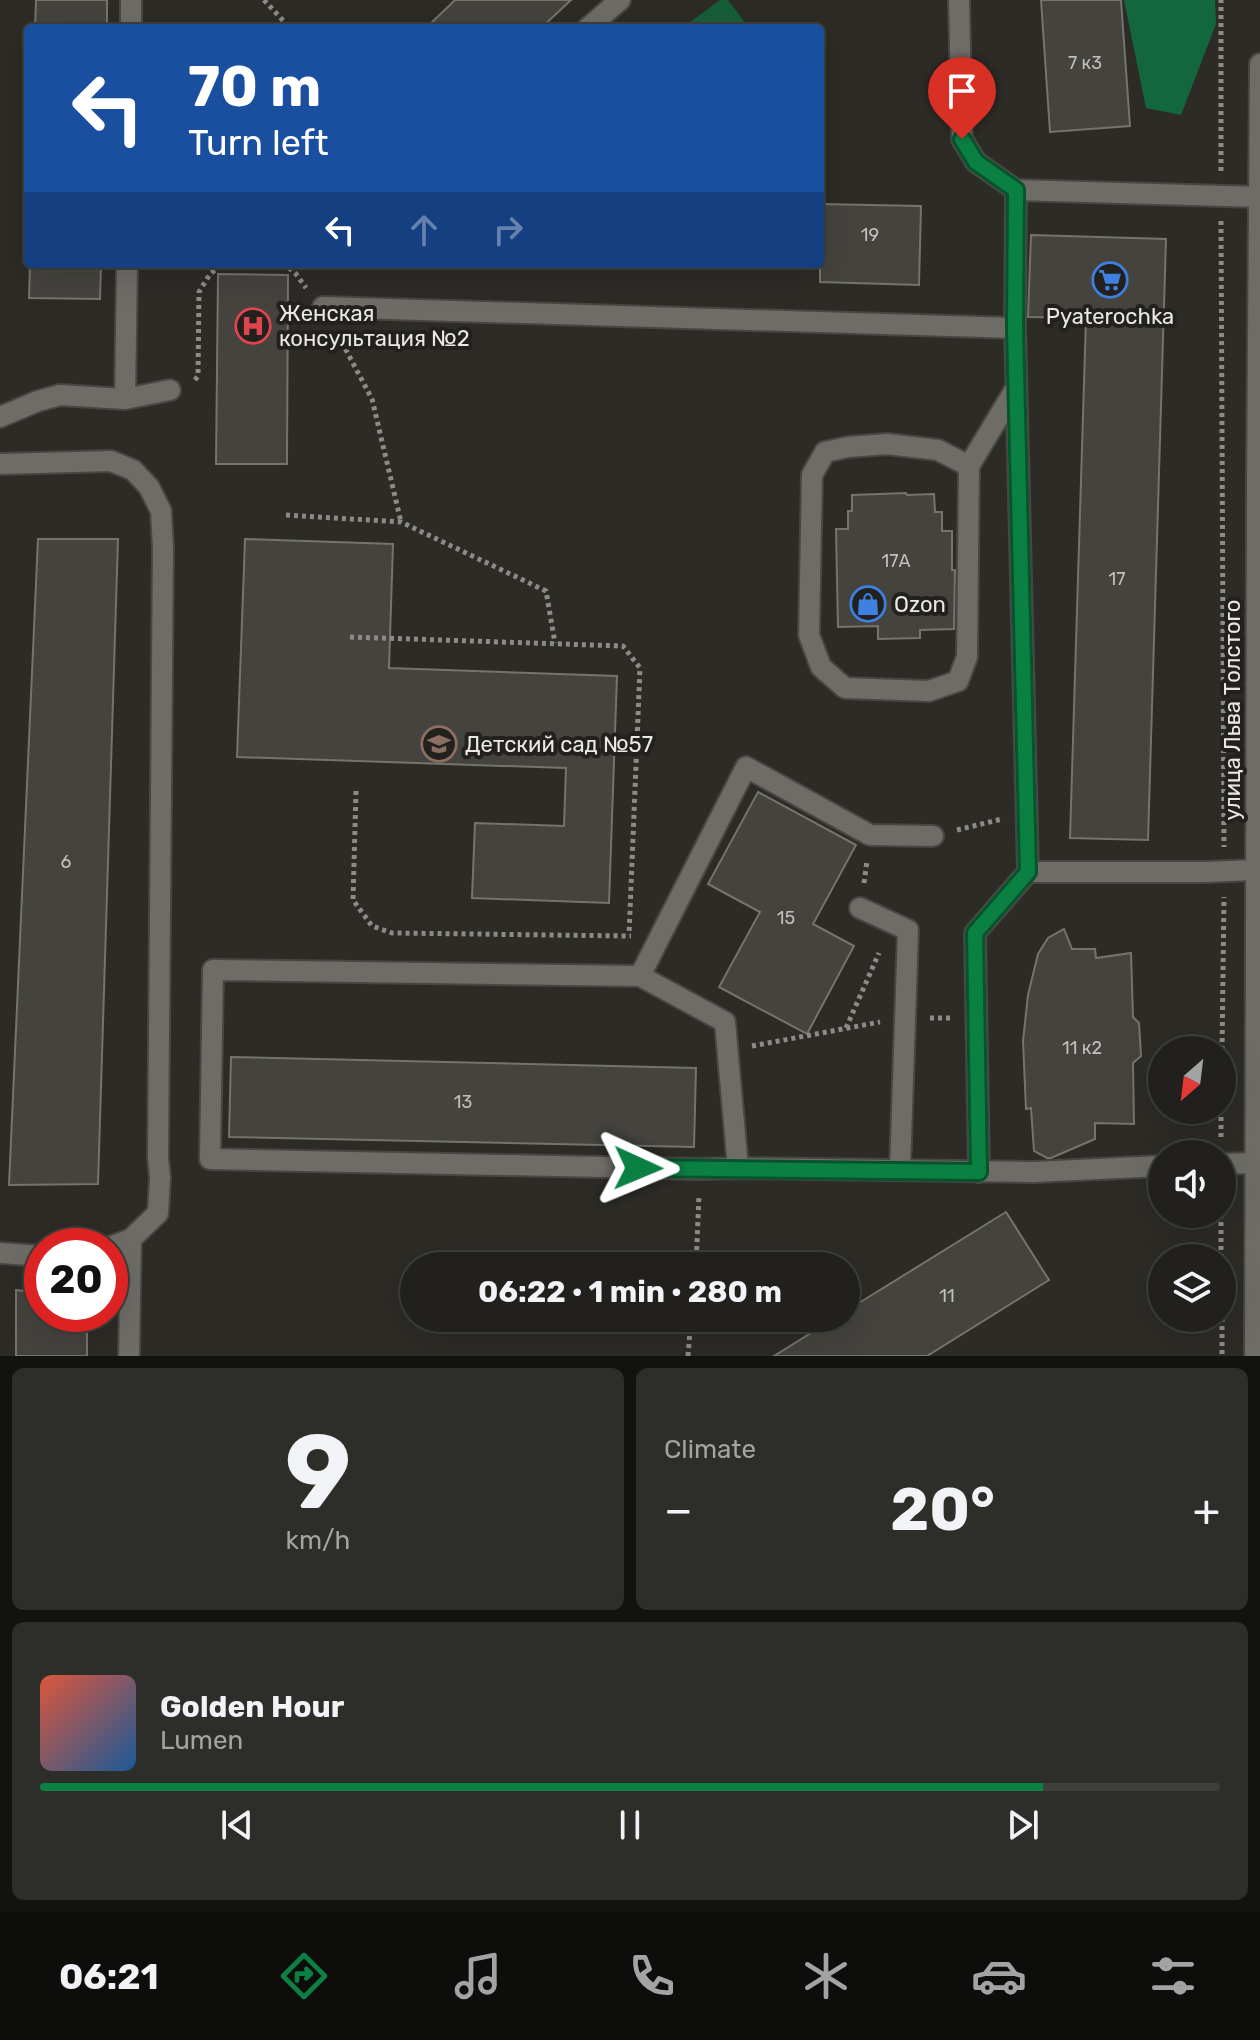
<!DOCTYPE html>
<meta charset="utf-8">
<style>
:root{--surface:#21201c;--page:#2d2d29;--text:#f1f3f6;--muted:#a2a3a3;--line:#3e3e3b;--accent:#0b8043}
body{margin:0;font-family:Rubik,sans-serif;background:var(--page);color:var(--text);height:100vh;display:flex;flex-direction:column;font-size:30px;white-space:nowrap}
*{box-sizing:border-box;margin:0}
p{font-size:26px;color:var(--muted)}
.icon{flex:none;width:44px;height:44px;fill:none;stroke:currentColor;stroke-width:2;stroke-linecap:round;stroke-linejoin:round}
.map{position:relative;height:1356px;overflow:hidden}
.side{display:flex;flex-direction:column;gap:12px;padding:12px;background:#12120f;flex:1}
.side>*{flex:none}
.top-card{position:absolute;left:24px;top:24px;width:800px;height:244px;border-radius:8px;box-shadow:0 8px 32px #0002,0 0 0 2px var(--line);background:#1a4fa0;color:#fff;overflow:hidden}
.needle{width:52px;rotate:208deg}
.fabs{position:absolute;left:1148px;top:1036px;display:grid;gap:16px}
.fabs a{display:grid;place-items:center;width:88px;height:88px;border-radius:50%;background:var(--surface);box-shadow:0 8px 32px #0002,0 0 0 2px var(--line);font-size:40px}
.speed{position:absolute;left:24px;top:1228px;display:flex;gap:16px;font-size:40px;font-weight:700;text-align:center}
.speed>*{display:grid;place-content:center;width:104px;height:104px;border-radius:50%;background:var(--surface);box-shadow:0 8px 32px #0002,0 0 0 2px var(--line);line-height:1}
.speed .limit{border:12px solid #d22;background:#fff;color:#111}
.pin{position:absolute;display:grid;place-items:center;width:68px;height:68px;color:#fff;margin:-82px -34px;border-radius:50% 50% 50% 0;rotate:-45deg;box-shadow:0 0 8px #0007}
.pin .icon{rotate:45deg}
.me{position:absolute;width:88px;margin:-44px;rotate:91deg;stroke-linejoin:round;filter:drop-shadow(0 0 6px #0008)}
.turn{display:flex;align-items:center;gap:28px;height:168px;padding:0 32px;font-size:36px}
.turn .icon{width:104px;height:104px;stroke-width:2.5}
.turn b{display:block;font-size:56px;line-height:68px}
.lanes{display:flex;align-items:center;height:76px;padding:0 32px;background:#0003;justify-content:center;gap:40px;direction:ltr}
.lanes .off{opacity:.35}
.big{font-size:60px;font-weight:700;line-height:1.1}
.side .card{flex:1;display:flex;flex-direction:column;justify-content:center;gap:12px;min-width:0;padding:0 28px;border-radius:12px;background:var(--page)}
.side .dial{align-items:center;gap:0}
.dial b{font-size:104px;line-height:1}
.song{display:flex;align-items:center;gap:24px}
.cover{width:96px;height:96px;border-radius:12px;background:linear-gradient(135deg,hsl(10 70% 55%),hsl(210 70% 35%))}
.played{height:8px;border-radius:4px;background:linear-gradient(90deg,var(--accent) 85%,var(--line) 85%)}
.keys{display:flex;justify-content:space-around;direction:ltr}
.heat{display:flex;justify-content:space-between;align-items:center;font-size:44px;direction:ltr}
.side .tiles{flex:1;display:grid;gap:12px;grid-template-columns:1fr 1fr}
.card:last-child{grid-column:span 2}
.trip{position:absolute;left:400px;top:1252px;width:460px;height:80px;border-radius:40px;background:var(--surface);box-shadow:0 8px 32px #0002,0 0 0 2px var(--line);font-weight:700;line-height:80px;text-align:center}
.tabs{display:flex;height:128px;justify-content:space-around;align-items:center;background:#0d0d0b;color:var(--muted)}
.tabs .icon{width:56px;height:56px}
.tabs .active{color:var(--accent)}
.tabs b{font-size:36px;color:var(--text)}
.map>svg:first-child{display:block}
</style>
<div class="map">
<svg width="1260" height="1356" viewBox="0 0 1260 1356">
<rect width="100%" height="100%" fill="#2c2b26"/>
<path fill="#175d39" d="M720 0H728L749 28H682Z"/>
<path fill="#12673e" d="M1124 0H1215L1216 24 1181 115 1146 108Z"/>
<g fill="#44433e" stroke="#74736d" stroke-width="2">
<path d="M36 0H107V28H35Z"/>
<path d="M455 0H571L541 28H426Z"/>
<path d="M1041 0H1121L1130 126 1050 132Z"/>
<path d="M820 204 921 206 919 285 820 282Z"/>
<path d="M1031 235 1166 239 1148 840 1070 838 1086 318 1028 317Z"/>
<path d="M30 264H101L100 299 29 298Z"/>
<path d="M218 274 288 275 287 464H216Z"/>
<path d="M906 493 907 495 934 494 935 512H942V531H952V570H955L954 629 920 630V638L878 639V626L838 627 836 529H848V511H852V495Z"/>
<path d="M38 539H118L98 1184 9 1185Z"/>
<path d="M245 539 393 544 389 668 617 676 609 903 472 898 475 823 564 826 566 768 237 757Z"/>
<path d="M758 792 856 845 813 924 854 946 807 1034 719 987 760 912 708 884Z"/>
<path d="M1064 929 1072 949H1095L1096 958 1131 953 1133 1017 1139 1023 1141 1056 1133 1063 1134 1124 1095 1123V1139L1051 1158H1047L1034 1151 1031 1108 1026 1109 1023 1041 1028 995 1038 954 1048 938Z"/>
<path d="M231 1057 696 1068 694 1147 229 1137Z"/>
<path d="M1006 1212 1049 1280 927 1356H774L835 1318H846V1311Z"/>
<path d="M16 1290 42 1293V1314H87V1356H16Z"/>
</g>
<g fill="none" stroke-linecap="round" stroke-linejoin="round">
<defs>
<g id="minor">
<path d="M959 0 962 139 976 162 1016 190"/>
<path d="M131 28V0"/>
<path d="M588 28 620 0"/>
<path d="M323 307 1015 328"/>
<path d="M125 399 127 264"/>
<path d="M0 417 38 401 60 395 125 399 170 390"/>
<path d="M0 464 111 461 133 470 149 487 161 511 163 548 158 1158 160 1177 158 1213 131 1239 110 1247"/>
<path d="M969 466 938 450 887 444 848 447 825 452 812 475 809 635 821 667 845 688 929 691 958 681 967 657 969 466 1016 388"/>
<path d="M1028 872 1015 328 1016 190 1259 197"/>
<path d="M860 908 908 930 900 1170"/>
<path d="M640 976 746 767 870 835 933 836"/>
<path d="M1222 1164 1254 1163"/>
<path d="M738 1168 725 1022 640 976 213 970 210 1159 699 1169 738 1168 1034 1172 1162 1166"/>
<path d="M979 1172 975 933 1028 872H1206L1255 870"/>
<path d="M0 1253 42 1256"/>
<path d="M129 1356 131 1239"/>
<path d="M1255 1356 1257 480 1260 64"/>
</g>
</defs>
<use href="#minor" stroke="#484642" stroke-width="24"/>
<g stroke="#8c8b87" stroke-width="5" stroke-dasharray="4 4" stroke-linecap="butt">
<path d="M264 0 290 28"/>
<path d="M1221 171V0"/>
<path d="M1221 221 1224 847"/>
<path d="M338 335 372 399 401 522"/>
<path d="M195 380 198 376 199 292 210 274 220 266 288 267 296 274 306 288"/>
<path d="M286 515 401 522 546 591 555 643"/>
<path d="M350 637 623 646 640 668 629 935"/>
<path d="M356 791 353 900 372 926 392 933 631 936"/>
<path d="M957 830 1002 819"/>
<path d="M864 883 867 861"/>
<path d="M930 1018H952"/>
<path d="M846 1028 879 953"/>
<path d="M752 1046 880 1022"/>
<path d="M1222 1050 1224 897"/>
<path d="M1221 1137V1110"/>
<path d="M1221 1214V1258"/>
<path d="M696 1266 699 1195"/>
<path d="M1222 1318V1356"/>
<path d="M688 1356 691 1318"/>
</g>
<use href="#minor" stroke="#6e6c67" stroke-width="20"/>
</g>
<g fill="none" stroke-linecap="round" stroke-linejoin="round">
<defs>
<path id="route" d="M638 1168 979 1172 975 933 1028 872 1015 328 1016 190 976 162 962 139"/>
</defs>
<use href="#route" stroke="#07532c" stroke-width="20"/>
<use href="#route" stroke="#0b8043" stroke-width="14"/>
</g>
<defs>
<symbol id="supermarket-ring" viewBox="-11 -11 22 22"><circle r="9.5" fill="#22211d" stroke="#3f7fe0" stroke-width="1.5"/><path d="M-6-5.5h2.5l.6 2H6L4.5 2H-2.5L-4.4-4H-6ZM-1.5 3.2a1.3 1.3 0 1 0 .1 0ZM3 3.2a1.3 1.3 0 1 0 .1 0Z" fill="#3f7fe0"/></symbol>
<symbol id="hospital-ring" viewBox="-11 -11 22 22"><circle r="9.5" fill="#22211d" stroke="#e0444e" stroke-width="1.5"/><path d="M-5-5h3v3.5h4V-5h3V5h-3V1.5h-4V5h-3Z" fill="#e0444e"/></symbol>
<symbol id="shop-ring" viewBox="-11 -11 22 22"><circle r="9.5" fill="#22211d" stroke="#3f7fe0" stroke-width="1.5"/><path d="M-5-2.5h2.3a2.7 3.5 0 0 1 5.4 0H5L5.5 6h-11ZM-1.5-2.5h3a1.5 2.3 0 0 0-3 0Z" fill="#3f7fe0"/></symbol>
<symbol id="school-ring" viewBox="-11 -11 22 22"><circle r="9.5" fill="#22211d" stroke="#8d6e63" stroke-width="1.5"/><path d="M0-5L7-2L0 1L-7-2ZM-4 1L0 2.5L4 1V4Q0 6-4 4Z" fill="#8d6e63"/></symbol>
</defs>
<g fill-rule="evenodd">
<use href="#supermarket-ring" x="1090" y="260" width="40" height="40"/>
<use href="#hospital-ring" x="233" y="306" width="40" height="40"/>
<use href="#shop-ring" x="848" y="584" width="40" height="40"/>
<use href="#school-ring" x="419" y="724" width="40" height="40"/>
</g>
<g text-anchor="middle" stroke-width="8" stroke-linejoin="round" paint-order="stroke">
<g font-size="18" fill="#c0bfbb">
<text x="1085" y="69">7 к3</text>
<text x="870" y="241">19</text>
<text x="896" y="567">17А</text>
<text x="1117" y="585">17</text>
<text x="66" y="868">6</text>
<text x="786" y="924">15</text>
<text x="1082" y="1054">11 к2</text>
<text x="463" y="1108">13</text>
<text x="947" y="1302">11</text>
</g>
<g font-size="22" fill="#e9e8e5" stroke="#22211d" text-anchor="start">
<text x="279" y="321">Женская<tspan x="279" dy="25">консультация №2</tspan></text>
<text x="1110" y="324" text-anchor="middle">Pyaterochka</text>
<text x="894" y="612">Ozon</text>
<text x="465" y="752">Детский сад №57</text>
</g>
<g font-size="22" fill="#e9e8e5" stroke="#22211d">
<text transform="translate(1232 710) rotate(-90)" y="8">улица Льва Толстого</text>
</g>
</g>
</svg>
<div class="fabs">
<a><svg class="needle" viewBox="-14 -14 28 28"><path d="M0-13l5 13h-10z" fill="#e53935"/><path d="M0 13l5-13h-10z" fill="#a2a3a3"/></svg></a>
<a><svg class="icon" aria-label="sound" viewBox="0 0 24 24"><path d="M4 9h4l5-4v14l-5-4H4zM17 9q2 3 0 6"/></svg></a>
<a><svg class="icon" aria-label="layers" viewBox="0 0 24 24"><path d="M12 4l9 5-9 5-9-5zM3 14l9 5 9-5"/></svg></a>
</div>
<div class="speed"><div class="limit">20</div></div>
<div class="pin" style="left:962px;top:139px;background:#d93025"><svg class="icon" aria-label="arrive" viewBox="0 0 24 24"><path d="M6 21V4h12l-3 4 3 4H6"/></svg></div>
<svg class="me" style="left:638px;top:1168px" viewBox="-20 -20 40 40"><path d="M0-17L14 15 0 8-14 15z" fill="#0b8043" stroke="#fff" stroke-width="4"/></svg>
<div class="trip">06:22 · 1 min · 280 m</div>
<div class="top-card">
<div class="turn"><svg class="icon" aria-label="left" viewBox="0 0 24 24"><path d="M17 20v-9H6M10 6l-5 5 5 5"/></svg><div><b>70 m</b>Turn left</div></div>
<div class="lanes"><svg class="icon" aria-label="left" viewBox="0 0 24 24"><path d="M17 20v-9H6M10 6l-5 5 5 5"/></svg><svg class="icon off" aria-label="ahead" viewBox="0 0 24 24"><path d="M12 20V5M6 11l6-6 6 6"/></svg><svg class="icon off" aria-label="right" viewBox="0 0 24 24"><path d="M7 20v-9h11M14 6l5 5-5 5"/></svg></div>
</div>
</div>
<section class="side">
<div class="tiles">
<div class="card dial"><b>9</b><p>km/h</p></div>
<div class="card"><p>Climate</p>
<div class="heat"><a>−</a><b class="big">20°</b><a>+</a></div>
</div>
<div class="card">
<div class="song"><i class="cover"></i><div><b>Golden Hour</b><p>Lumen</p></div></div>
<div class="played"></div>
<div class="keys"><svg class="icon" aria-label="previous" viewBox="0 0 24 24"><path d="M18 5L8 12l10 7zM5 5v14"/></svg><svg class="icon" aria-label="pause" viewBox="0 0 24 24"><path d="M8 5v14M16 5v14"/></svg><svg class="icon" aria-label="next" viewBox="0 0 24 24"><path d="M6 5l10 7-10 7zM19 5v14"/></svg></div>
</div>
</div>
</section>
<nav class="tabs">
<b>06:21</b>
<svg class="icon active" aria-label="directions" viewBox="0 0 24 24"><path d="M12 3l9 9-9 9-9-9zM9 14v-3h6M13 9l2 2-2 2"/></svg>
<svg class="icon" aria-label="music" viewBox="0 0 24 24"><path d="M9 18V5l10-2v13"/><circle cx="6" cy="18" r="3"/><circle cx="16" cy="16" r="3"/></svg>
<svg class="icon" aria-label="phone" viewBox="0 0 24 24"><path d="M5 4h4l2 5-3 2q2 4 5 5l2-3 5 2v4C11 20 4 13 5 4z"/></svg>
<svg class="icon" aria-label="climate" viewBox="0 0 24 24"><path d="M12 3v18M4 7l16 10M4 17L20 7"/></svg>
<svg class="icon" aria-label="car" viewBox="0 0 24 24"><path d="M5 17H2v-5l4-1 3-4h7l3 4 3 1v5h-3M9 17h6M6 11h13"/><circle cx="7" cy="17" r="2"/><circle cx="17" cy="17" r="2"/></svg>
<svg class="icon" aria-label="filters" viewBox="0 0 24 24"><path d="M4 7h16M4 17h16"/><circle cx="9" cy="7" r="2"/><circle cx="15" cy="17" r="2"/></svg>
</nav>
